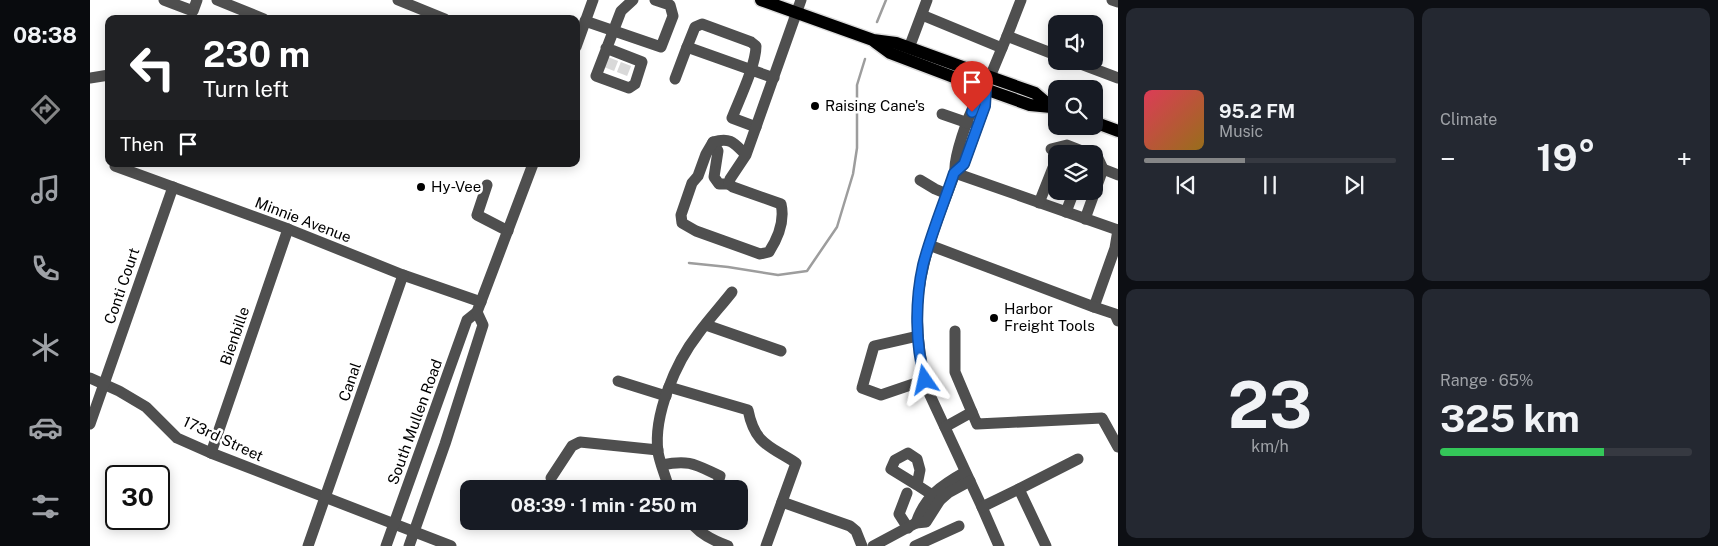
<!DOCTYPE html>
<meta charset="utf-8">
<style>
:root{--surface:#171b24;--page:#242831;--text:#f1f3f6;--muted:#9ea1a6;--line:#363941;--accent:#858687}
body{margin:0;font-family:"Public Sans",sans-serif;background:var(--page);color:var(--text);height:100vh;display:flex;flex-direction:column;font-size:19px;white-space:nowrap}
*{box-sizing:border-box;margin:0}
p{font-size:16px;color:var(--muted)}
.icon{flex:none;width:28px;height:28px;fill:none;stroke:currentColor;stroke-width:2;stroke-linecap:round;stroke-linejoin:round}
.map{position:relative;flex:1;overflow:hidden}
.panel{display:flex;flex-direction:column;gap:8px;padding:8px;background:#0d0f14;width:600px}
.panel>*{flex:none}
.hud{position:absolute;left:15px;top:15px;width:475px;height:152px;border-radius:10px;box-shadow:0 2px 12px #0003;background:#202124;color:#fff;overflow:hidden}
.tools{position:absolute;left:958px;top:15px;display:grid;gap:10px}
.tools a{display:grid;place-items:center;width:55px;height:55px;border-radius:10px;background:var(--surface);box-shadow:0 2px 12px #0003;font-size:25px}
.speed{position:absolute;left:15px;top:465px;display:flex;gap:10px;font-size:25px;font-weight:700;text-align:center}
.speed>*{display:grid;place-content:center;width:65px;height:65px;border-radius:50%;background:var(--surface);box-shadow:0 2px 12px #0003;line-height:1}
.speed .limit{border:2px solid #111;border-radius:8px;background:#fff;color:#111}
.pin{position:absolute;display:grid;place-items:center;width:42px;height:42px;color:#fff;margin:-51px -21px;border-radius:50% 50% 50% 0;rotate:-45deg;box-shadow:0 0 5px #0007}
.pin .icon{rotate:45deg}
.me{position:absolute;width:55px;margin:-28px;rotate:349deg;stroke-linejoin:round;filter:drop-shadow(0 0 4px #0008)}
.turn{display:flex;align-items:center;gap:18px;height:105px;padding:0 15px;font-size:22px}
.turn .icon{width:65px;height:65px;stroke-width:2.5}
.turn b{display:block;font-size:35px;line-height:42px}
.then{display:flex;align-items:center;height:48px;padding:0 15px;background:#0003;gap:10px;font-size:19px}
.big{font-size:38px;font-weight:700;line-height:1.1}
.panel .card{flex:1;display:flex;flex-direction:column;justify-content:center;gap:8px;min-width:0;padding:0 18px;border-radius:10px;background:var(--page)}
.panel .dial{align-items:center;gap:0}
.dial b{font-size:65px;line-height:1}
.song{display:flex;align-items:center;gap:15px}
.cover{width:60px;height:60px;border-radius:8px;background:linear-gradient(135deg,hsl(350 70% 55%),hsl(40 70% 35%))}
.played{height:5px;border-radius:2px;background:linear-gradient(90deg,var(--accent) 40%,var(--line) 40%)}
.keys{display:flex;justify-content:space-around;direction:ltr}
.heat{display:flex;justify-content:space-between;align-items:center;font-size:28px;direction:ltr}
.charge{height:8px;border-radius:4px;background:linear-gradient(90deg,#34c759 65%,var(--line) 0)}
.panel .tiles{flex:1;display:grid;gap:8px;grid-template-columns:repeat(2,1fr)}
.trip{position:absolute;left:370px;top:480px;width:288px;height:50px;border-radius:10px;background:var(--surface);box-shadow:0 2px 12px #0003;font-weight:700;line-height:50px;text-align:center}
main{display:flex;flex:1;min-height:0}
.tab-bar{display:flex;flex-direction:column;width:90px;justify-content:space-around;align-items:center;background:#090b0e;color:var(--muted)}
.tab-bar .icon{width:35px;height:35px}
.tab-bar .active{color:var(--accent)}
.tab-bar b{font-size:22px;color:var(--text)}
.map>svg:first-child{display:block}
</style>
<main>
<nav class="tab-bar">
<b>08:38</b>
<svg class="icon active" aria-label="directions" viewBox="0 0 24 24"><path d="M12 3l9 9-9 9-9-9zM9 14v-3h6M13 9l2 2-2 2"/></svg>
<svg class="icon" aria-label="music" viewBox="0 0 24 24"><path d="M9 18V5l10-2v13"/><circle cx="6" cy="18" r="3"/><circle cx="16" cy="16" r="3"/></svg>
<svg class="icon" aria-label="phone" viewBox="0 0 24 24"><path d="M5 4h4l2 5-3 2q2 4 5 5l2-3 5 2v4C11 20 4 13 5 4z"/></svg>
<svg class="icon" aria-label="climate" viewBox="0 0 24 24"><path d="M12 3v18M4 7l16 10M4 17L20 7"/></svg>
<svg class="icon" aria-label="car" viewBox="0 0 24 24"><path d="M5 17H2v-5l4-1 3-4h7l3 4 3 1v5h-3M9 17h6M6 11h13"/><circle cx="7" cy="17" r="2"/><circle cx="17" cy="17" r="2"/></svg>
<svg class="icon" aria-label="filters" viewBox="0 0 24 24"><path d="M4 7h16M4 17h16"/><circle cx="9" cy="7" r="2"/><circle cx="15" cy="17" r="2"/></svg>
</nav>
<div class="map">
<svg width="1028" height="546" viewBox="0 0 1028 546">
<rect width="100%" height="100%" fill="#fff"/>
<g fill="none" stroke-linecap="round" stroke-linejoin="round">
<g stroke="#9d9d9d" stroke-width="2.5">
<path d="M787 22 796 0"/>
<path d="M599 263 638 267 688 275 717 271 747 227 763 174 767 148V85L775 59"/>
</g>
<g stroke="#d9d9d9" stroke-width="11" stroke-dasharray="11 5.5" stroke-linecap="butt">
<path d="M519 69 523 59"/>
<path d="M532 74 536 64"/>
</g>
<defs>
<g id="major">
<path d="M671 0 783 40 806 43 900 77 945 93 960 106"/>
<path d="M785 42 800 53 895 89 940 105 961 107"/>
<path d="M1004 122 1028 131"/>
</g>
</defs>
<use href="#major" stroke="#dbdbdb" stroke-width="15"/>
<g stroke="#4f4f4f" stroke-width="11">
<path d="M74 0 103 11 107 0"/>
<path d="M127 0 174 19"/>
<path d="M308 0 355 19"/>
<path d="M1022 0 1028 2"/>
<path d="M832 15 912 48"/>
<path d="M495 21 571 47 583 16 580 5 565 0"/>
<path d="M917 36 931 0"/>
<path d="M486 47 503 0"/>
<path d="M516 48 552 62 545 84 539 88 506 76 531 11 543 0"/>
<path d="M819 48 837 0"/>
<path d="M983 61 1028 78"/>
<path d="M900 77 917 36 966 55"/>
<path d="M0 78 19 75"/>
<path d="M585 79 597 47"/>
<path d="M895 89C892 93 888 97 886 102 878 116 863 158 865 173 854 203 841 233 834 264 823 306 827 352 839 393L892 507 909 546"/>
<path d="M852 114 878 123"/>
<path d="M666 127 642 118C649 100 666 65 666 46L661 42 612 24 605 27 597 47 684 78"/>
<path d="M623 142 628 151 624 177 629 184H639"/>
<path d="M961 149 977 145 1000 154"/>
<path d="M971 154H977"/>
<path d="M656 155C644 143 641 137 623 142L616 154 608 176 602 183 591 215 592 223 606 231 670 254 679 252C688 238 695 221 691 204L643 187 639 184 640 179 656 155 711 0"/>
<path d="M25 166 198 229 313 275 391 302"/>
<path d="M1013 169 1028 175"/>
<path d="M865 173 1028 230"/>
<path d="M865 173 874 164 895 106V89"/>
<path d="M830 180 845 189 857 194"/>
<path d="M397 185 387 215 418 231"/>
<path d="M949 203 966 160"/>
<path d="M976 212 984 191"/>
<path d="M995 219 1013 169 1007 156 1004 155"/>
<path d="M839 245 1004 307 1025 248 1028 230"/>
<path d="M1004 307 1025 314 1028 321"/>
<path d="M616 325 691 351"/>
<path d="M865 331V372L887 424 1012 418 1028 447"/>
<path d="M828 336 784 346 772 388 791 395 835 380"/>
<path d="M0 378 29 391 56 407 87 438 121 453 361 546"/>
<path d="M528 381 576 396"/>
<path d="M579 387 658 410C665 445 680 446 706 463L676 546"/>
<path d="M0 424 83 187"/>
<path d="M855 427 882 412"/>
<path d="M121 453 198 229"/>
<path d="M572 465C600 459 606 465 630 476L626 489"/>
<path d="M461 478 482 446 490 442 568 450"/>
<path d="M827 485 801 469 805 460 818 453 827 459 830 470 827 485 850 500"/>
<path d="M579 489C576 477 570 464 568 452 563 415 586 362 608 334 619 319 631 306 642 292"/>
<path d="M929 489 988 459"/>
<path d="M817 493 809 514 818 528"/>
<path d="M692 502 760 526 766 531 772 546"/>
<path d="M892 507 929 489 956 546"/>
<path d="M600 521C609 534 624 541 638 546"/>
<path d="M826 523C835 496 852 485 875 472"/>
<path d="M218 546 313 275"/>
<path d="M296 546 377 320 387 312 443 164"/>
<path d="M319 546 355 444 393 325 387 312"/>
<path d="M783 546 826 523 836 522 850 500 858 493 880 481"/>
<path d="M825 546 869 526"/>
</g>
<use href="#major" stroke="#000" stroke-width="12"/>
</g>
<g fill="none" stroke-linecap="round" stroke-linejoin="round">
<defs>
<path id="route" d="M835 380C825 344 825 301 833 265 841 234 854 203 864 173L874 164 895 106 896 89 886 102 882 112"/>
</defs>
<use href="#route" stroke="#114b97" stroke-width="12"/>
<use href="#route" stroke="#1a73e8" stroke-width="9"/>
</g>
<g fill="#000" stroke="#fff" stroke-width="2">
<circle cx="725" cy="106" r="5"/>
<circle cx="331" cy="187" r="5"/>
<circle cx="904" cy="318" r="5"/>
</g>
<g text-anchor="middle" stroke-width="5" stroke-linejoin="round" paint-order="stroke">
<g font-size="15" fill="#000" stroke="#fff" text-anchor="start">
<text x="735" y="111">Raising Cane's</text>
<text x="341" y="192">Hy-Vee</text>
<text x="914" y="314">Harbor<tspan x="914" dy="17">Freight Tools</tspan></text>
</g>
<g font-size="15" fill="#000" stroke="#fff">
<text transform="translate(213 220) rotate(21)" y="5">Minnie Avenue</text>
<text transform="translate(32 286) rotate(-71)" y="5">Conti Court</text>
<text transform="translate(145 336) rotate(-71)" y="5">Bienbille</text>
<text transform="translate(260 382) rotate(-71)" y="5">Canal</text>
<text transform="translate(325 422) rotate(-70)" y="5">South Mullen Road</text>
<text transform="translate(133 439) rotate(25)" y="5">173rd Street</text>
</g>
</g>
</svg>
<div class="tools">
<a><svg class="icon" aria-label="sound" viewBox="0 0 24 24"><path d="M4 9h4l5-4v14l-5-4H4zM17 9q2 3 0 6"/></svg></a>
<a><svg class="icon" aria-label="search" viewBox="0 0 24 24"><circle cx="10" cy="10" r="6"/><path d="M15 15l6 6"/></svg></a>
<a><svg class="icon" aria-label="layers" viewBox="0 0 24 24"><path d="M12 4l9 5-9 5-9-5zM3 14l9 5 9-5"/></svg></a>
</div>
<div class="speed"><div class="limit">30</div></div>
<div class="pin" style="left:882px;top:112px;background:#d93025"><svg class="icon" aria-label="arrive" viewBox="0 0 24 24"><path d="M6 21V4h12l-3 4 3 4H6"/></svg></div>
<svg class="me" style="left:835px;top:380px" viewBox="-20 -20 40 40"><path d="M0-17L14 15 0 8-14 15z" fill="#1a73e8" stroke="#fff" stroke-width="4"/></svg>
<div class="trip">08:39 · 1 min · 250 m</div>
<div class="hud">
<div class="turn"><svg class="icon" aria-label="left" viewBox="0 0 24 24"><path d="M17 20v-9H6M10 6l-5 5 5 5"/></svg><div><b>230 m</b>Turn left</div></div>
<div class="then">Then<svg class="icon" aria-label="arrive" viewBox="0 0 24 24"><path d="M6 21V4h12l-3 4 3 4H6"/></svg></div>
</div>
</div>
<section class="panel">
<div class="tiles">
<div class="card">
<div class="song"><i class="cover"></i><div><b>95.2 FM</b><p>Music</p></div></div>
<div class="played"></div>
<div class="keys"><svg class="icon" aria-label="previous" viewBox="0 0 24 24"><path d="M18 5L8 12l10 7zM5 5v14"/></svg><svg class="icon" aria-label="pause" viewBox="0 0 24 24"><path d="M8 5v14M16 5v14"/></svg><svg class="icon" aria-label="next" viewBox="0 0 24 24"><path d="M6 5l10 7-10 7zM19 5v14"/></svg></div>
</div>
<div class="card"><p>Climate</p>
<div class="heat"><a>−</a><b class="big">19°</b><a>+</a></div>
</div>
<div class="card dial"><b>23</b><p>km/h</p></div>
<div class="card"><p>Range · 65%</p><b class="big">325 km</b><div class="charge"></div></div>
</div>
</section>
</main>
